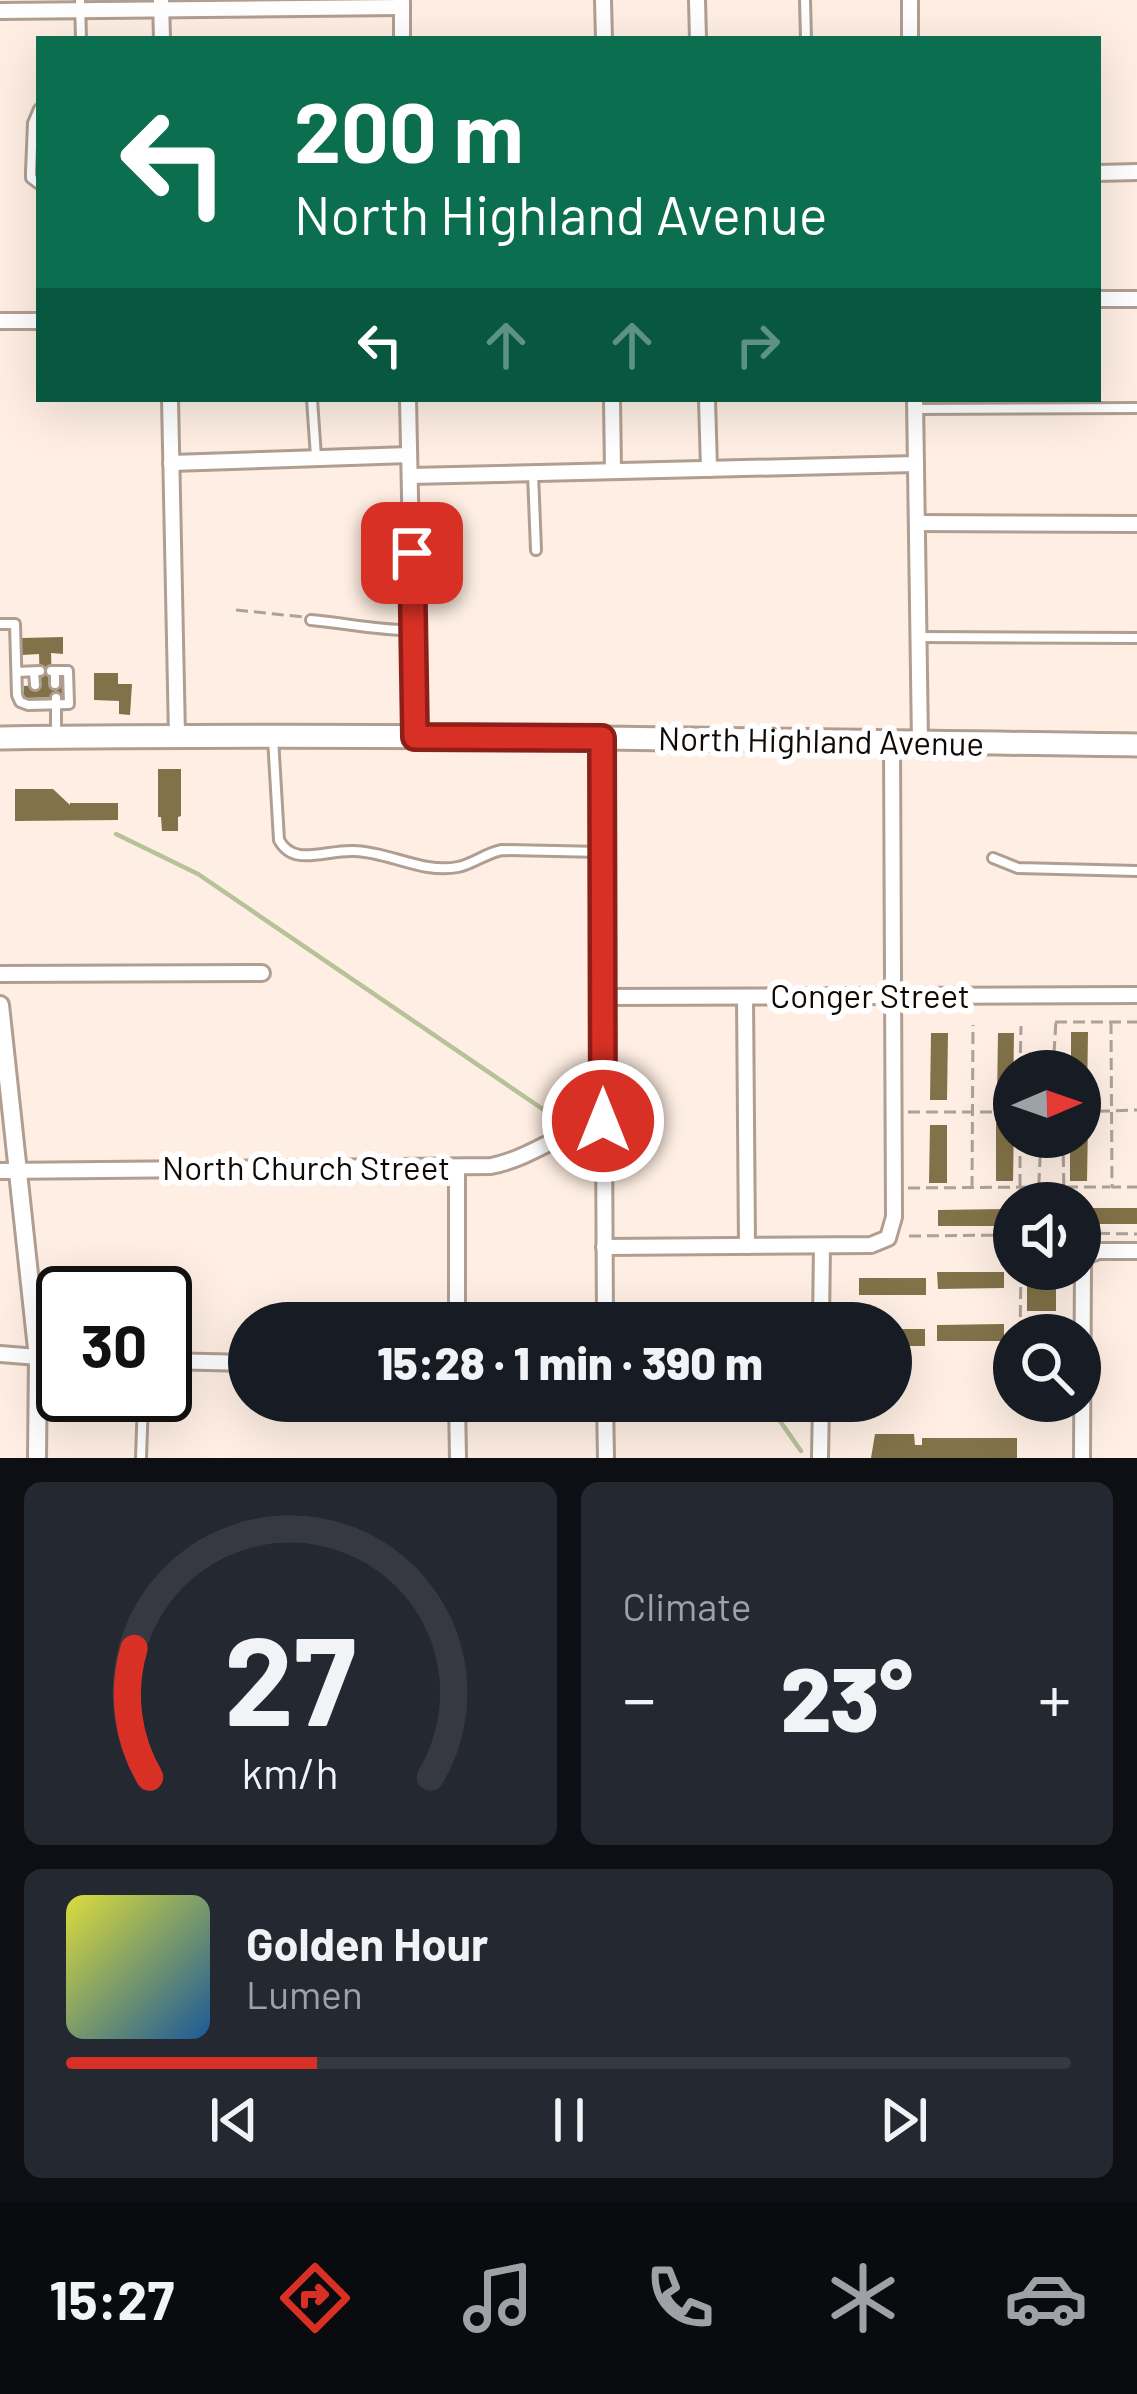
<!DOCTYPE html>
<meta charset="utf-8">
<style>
:root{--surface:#171b24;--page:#242831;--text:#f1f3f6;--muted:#9ea1a6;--line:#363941;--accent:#d93025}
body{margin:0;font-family:Barlow,sans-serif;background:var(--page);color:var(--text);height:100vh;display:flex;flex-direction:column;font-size:45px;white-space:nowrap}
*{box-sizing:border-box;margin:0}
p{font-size:39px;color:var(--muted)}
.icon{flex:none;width:66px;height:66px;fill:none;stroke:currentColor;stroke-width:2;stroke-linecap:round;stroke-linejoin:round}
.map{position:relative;height:1458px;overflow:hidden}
.panel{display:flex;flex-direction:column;gap:24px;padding:24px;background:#0d0f14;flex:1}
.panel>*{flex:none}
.top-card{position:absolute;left:36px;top:36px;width:1065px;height:366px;border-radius:0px;box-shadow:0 12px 48px #0002;background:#0b6e4f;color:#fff;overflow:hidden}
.needle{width:78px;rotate:88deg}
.fabs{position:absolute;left:993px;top:1050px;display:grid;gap:24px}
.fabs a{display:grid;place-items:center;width:108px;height:108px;border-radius:50%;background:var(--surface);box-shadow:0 12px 48px #0002;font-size:60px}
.speed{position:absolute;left:36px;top:1266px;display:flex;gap:24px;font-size:60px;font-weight:700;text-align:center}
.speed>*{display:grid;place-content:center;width:156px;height:156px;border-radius:50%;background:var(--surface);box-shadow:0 12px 48px #0002;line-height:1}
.speed .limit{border:6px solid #111;border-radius:18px;background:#fff;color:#111}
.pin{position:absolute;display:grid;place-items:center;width:102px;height:102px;color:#fff;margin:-51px;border-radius:24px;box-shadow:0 6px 18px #0006}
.me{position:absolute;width:132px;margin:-66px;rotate:0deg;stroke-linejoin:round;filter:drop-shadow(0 0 9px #0008)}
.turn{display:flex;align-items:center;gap:42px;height:252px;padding:0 60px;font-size:54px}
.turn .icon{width:156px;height:156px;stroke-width:2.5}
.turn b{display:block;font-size:84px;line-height:102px}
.lanes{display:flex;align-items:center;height:114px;padding:0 60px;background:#0003;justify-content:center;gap:60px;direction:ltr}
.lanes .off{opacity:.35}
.big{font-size:90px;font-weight:800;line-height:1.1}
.panel .tile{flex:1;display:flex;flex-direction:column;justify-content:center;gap:18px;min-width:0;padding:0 42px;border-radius:18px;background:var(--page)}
.panel .dial{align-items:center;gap:0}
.dial svg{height:312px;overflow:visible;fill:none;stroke:var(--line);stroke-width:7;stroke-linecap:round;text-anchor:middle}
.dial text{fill:var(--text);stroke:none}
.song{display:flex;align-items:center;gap:36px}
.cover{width:144px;height:144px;border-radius:18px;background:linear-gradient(135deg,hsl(60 70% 55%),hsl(210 70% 35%))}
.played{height:12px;border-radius:6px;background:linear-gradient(90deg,var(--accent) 25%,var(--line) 25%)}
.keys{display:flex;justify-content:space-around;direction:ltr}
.heat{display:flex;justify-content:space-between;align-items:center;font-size:66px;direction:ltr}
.panel .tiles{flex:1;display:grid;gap:24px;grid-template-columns:1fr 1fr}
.tile:last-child{grid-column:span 2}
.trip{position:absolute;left:228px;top:1302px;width:684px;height:120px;border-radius:60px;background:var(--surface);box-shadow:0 12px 48px #0002;font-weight:800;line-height:120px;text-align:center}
.dock{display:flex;height:192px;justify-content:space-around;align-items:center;background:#090b0e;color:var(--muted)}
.dock .icon{width:84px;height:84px}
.dock .on{color:var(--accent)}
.dock b{font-size:54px;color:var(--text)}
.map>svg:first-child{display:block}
</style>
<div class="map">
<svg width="1137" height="1458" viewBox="0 0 1137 1458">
<rect width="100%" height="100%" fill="#feeee3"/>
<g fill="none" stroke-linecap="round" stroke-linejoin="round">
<g stroke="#b6c397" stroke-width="4.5">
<path d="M116 834 198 874 547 1112"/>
<path d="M698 1305 711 1323"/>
<path d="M766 1401 801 1451"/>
</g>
</g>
<g fill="#827249">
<path d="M63 637V654L51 653 52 685 66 684V697L24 698V686L40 685 39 654 22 655V638Z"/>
<path d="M94 673H118V684H132L130 715 119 714V701L94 700Z"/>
<path d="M158 769H181V816L178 817V831H162L161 817H158Z"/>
<path d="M15 789H53L70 805V803H118V820L15 821Z"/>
<path d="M1071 1032H1088L1087 1099H1080V1071H1071Z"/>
<path d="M931 1033H948L947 1100H930Z"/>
<path d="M998 1033H1014L1013 1100H997Z"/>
<path d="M996 1123 1014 1124 1013 1181H996Z"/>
<path d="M1080 1124H1088L1087 1181H1070V1137H1080Z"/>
<path d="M930 1125H947V1183H929Z"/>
<rect x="1080" y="1208" width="57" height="16"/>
<path d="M1005 1209V1226H938V1210Z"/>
<path d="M1068 1269V1279H1056V1311H1027V1270Z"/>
<path d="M937 1272H1004V1288L938 1289Z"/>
<rect x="859" y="1278" width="67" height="17"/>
<path d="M1004 1324V1341H937V1325Z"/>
<rect x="891" y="1329" width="34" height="17"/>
<path d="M875 1434H914L915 1445H922V1438H1017V1458H871Z"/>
</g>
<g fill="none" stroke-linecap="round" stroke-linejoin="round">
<defs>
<g id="service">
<path d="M80 0 81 39"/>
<path d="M805 0 806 39"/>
<path d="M39 109 33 123 31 172V178L39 184"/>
<path d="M312 399 316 457"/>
<path d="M917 409 1137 408"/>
<path d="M533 474 536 550"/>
<path d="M311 620C346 623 379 631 413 630"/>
<path d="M0 624H15L17 695 20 702 28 705 69 704 68 671H51"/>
<path d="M920 637 1137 638"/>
<path d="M55 671V684"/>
<path d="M17 672 40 671"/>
<path d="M34 672 35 685"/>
<path d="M56 698V732"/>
<path d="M273 738 279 840C294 868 326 849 355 851 389 852 423 874 458 867 473 864 486 853 502 850L602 852"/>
<path d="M993 858 1018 868 1137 871"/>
<path d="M141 1458 143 1400"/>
</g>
<g id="minor">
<path d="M161 0 162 39"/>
<path d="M603 0 604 39"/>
<path d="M697 0 698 39"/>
<path d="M910 0V39"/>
<path d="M402 2V39"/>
<path d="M0 11 402 7"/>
<path d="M1098 173 1137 172"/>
<path d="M1098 299H1137"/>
<path d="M0 321H39"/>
<path d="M170 399 177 736"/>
<path d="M408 399 415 737"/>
<path d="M612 399 613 471"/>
<path d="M707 399 709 469"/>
<path d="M915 399 920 742"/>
<path d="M171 463 409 455"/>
<path d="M410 476 916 464"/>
<path d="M917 523 1137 524"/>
<path d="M602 738 605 1323"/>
<path d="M0 974 262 973"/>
<path d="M603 997 1137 995"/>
<path d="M745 997 747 1246"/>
<path d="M0 1171 491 1166C532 1158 563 1130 603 1121"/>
<path d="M604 1247 871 1245 888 1238 894 1217 892 742"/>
<path d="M457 1323V1168"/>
<path d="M821 1323 822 1246"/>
<path d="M0 1354 63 1359"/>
<path d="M165 1361 249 1363"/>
<path d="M457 1401 458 1458"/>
<path d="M605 1401 606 1458"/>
<path d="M820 1458 821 1401"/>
<path d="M1082 1458 1083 1264 1086 1256 1098 1251H1137"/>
</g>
<path id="tertiary" d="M0 1005 38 1358 37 1458"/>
<path id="primary" d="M0 738C379 733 758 740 1137 745"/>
</defs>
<use href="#service" stroke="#b09e91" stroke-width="14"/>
<use href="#minor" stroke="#b09e91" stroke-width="20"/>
<use href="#tertiary" stroke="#b09e91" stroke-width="22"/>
<use href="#primary" stroke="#b09e91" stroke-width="27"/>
<g stroke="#ada198" stroke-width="3" stroke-dasharray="12 6" stroke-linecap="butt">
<path d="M236 610 304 617"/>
<path d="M1055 1022H1137"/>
<path d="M1111 1022 1112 1187H1137"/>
<path d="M1020 1071 1021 1026"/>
<path d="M1053 1071 1056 1020"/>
<path d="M908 1112H1014"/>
<path d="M1080 1112 1137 1110"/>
<path d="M1063 1137 1064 1203"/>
<path d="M1020 1186V1137"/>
<path d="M1066 1187H1110"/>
<path d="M908 1188 1038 1187"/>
<path d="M972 1188 973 1025"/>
<path d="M1041 1191H1062"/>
<path d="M1038 1203 1041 1137"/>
<path d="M1080 1233 1137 1234"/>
<path d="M909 1236 1014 1235"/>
<path d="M1020 1335 1021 1269"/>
</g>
<use href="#service" stroke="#fff" stroke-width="8"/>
<use href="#minor" stroke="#fff" stroke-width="14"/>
<use href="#tertiary" stroke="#fff" stroke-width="16"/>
<use href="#primary" stroke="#fff" stroke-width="21"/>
</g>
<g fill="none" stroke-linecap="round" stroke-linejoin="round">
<defs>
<path id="route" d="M412 553 415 737 602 738 603 1121"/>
</defs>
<use href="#route" stroke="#8d1f18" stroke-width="30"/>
<use href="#route" stroke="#d93025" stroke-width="21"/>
</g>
<g text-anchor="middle" stroke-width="12" stroke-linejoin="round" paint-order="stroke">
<g font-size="33" fill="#100a06" stroke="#fff">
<text transform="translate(821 741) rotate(1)" y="12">North Highland Avenue</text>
<text x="870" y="1008">Conger Street</text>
<text x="306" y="1180">North Church Street</text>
</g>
</g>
</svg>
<div class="fabs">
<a><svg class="needle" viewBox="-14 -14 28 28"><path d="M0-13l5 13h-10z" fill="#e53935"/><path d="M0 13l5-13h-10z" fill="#9ea1a6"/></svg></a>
<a><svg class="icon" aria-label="sound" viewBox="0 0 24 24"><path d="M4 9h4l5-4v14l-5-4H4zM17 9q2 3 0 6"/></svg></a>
<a><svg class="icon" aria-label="search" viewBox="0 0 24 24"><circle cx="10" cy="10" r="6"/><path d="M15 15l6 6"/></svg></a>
</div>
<div class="speed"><div class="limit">30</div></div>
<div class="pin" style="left:412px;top:553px;background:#d93025"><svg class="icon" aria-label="arrive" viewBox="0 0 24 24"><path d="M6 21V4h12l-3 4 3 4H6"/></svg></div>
<svg class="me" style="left:603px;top:1121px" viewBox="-20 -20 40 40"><circle r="17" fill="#d93025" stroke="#fff" stroke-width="3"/><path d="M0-11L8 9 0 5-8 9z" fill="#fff"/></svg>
<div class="trip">15:28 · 1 min · 390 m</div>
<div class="top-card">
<div class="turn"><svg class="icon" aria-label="left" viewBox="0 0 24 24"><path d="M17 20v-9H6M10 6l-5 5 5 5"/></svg><div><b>200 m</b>North Highland Avenue</div></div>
<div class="lanes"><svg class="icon" aria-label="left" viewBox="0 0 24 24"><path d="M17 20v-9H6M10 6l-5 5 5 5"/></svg><svg class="icon off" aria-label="ahead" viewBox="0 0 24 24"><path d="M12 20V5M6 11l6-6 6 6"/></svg><svg class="icon off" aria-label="ahead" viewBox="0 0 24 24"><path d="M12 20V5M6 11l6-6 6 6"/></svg><svg class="icon off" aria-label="right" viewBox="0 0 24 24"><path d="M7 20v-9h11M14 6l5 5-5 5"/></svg></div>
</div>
</div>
<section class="panel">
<div class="tiles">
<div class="tile dial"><svg viewBox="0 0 100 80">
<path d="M14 69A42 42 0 1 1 86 69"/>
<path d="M14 69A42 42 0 0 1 10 36" stroke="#d93025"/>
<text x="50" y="56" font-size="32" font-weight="700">27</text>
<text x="50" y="72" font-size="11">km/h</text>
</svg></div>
<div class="tile"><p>Climate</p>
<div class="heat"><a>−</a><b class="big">23°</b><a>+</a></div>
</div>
<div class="tile">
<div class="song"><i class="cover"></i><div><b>Golden Hour</b><p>Lumen</p></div></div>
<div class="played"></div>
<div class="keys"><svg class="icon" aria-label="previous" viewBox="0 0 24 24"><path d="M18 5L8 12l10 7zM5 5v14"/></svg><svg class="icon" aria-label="pause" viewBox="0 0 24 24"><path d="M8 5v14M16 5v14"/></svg><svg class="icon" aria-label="next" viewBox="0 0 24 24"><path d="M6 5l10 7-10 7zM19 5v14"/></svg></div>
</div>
</div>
</section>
<nav class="dock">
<b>15:27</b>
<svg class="icon on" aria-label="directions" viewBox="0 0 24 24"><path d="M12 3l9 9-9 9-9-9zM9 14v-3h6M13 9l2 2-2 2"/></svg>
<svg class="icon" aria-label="music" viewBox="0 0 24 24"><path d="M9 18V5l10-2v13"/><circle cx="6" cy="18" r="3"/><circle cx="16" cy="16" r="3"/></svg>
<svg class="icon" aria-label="phone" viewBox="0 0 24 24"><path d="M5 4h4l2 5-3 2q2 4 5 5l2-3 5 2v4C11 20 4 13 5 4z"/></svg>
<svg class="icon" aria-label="climate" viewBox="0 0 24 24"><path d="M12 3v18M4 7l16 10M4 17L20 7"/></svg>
<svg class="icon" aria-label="car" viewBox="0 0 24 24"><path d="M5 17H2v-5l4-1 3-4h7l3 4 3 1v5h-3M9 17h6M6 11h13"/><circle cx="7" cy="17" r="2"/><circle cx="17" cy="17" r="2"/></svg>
</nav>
